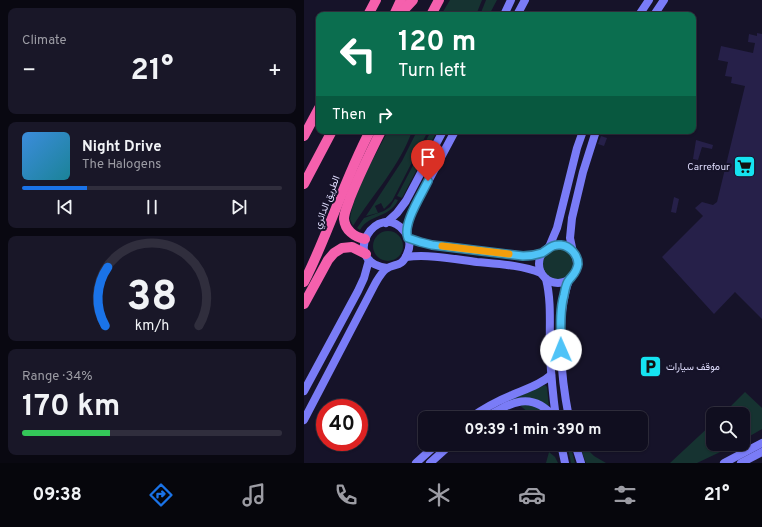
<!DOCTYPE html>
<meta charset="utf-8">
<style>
:root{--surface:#100e1f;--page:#191728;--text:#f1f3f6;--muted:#9c9ca4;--line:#302e3d;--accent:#1a73e8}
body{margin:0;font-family:Overpass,Vazirmatn,sans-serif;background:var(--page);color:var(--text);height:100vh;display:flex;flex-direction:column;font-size:15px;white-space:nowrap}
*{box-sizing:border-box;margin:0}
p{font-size:13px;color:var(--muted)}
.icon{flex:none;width:22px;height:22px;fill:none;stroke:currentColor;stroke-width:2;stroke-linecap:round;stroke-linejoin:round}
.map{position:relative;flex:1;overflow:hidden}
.panel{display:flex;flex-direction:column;gap:8px;padding:8px;background:#090811;width:304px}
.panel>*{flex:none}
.hud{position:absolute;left:12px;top:12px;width:380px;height:122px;border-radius:8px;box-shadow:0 1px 3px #0004,0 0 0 1px var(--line);background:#0b6e4f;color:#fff;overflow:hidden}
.buttons{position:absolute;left:402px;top:407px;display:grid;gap:8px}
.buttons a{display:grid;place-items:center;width:44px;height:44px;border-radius:8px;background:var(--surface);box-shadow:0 1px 3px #0004,0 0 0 1px var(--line);font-size:20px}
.speed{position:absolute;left:12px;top:399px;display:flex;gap:8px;font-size:20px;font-weight:700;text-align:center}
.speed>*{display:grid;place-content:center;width:52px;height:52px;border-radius:50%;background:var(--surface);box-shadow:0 1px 3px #0004,0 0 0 1px var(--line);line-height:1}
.speed .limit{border:6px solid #d22;background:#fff;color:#111}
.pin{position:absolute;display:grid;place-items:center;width:34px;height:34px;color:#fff;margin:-41px -17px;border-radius:50% 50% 50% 0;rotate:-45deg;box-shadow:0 0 4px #0007}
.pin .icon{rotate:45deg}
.me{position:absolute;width:44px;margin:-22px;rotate:359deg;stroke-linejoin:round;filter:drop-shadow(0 0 3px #0008)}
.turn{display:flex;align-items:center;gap:14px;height:84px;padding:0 16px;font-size:18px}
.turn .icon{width:52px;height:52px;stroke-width:2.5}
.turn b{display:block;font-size:28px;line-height:34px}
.then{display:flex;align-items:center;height:38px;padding:0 16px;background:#0003;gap:8px;font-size:15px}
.big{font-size:30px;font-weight:700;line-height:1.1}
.panel .tile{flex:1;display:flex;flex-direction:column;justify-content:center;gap:6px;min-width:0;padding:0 14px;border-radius:8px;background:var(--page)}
.panel .dial{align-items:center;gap:0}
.dial svg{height:104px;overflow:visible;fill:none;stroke:var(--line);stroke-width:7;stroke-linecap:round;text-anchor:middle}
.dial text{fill:var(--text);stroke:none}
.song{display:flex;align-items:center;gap:12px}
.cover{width:48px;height:48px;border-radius:6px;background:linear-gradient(135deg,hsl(210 70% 55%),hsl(190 70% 35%))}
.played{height:4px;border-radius:2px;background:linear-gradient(90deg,var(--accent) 25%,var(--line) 25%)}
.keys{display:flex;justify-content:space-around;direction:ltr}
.heat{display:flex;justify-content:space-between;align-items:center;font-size:22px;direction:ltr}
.charge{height:6px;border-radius:3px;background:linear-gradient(90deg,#34c759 34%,var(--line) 0)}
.trip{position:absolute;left:114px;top:411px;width:230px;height:40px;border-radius:8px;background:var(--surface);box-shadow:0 1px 3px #0004,0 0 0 1px var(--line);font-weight:700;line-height:40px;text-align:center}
.tabs{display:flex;height:64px;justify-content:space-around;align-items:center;background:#06060c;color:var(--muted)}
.tabs .icon{width:28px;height:28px}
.tabs .active{color:var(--accent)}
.tabs b{font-size:18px;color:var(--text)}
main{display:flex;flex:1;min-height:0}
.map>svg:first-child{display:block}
</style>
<main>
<section class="panel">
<div class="tile"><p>Climate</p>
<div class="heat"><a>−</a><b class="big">21°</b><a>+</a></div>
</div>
<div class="tile">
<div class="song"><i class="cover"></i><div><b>Night Drive</b><p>The Halogens</p></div></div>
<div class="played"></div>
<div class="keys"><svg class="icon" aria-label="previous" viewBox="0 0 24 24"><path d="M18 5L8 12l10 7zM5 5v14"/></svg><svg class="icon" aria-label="pause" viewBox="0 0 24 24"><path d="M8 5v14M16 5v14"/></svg><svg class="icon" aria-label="next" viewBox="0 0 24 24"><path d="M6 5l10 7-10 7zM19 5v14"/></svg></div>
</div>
<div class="tile dial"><svg viewBox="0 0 100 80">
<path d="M14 69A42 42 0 1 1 86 69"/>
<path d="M14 69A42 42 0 0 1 16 24" stroke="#1a73e8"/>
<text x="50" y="56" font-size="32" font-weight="700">38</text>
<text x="50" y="72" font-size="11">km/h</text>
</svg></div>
<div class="tile"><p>Range · 34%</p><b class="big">170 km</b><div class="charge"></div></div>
</section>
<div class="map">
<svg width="458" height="463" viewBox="0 0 458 463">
<rect width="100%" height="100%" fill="#161329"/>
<g fill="#163331">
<path d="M146 0H178L172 15H137Z"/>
<path d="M182 0H193L185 15H176Z"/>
<path d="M84 131H108C96 166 69 194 49 226L46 219C51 189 70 158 84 131Z"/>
<path d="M113 131H124L88 201 80 209 77 203 71 206 74 213 62 216 98 161Z"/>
<path d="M127 131H133L98 198 93 196Z"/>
<path d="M91 199 94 200C86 218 65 214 56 230L53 228 60 218 80 211 86 207Z"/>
<circle cx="84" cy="246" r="15"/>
<circle cx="254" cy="264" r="16"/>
<path d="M241 385 243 387 245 407C230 399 223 394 205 401L204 399Z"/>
<path d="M441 392 458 408V429L439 440V414H419Z"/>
<path d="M215 405H233L244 416C229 420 226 413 215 405Z"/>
<path d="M409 423V444H433L393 463H366Z"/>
<path d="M263 444H266L271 463H267Z"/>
<path d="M275 444H278L290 456 302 463H282Z"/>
<path d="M245 452 251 457 254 463H242Z"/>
</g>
<g fill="#262049">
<path d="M453 33 458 34V319L431 292 410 314 358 257 399 216 391 208 398 202 409 205 413 202 441 86 427 83 428 77 421 76 424 62 414 60 417 46 449 53 451 43 444 42 445 34 453 36Z"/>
<path d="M297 136 303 138 300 146 294 144Z"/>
<path d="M392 140 409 145 408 149 398 147 394 160 389 159Z"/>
<path d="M370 197 375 199 372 213 367 212Z"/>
<path d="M266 352H272L273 357 266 358Z"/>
</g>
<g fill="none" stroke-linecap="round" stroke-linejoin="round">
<g stroke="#7a7cf7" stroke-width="8">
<path d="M200 15 207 0"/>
<path d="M213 15 221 0"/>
<path d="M335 15 345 0"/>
<path d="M350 15 360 0"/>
<path d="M82 223 93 213 102 201 139 131"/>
<path d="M103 235 105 220 111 206 151 131"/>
<path d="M104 238 128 245 213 255 226 256 239 252"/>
<circle cx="254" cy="264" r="19"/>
<path d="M245 247 253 228 273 148 279 131"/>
<path d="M269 252 266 238 268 218 279 172 292 131"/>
<path d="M102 257C125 254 150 259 173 262 194 264 217 265 237 273"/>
<path d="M242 279C248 303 245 328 246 353 247 375 249 396 252 418"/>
<path d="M265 280C251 320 257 377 265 418"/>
<path d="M0 391 54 291 60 278 65 260"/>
<path d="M166 418C179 409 193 401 208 395 222 389 236 385 247 375"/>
<path d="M181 418C207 402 228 390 251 418"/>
<path d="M0 420 71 284C74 279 77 273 82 269 90 263 98 268 103 254 107 246 106 238 100 231 74 199 34 261 83 268"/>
<path d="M257 444 261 463"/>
<path d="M271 444 277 463"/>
<path d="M112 463 133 444"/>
<path d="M126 463 147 444"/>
<path d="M420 463 458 443"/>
<path d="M437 463 458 452"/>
</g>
<g stroke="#f560ad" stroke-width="10">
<path d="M64 15 72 0"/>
<path d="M90 15 97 0"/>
<path d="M95 15 109 0"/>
<path d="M127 15 135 0"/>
<path d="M0 136 15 108"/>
<path d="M0 184 28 131"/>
<path d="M61 239C50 237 41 230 40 219 40 212 44 205 46 198 55 175 66 153 77 131"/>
<path d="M0 282C25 233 40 180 66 131"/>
<path d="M0 304 24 260 30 253 38 248 48 247 62 254"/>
</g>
</g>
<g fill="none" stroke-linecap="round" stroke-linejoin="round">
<defs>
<path id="route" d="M124 181C118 194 98 224 104 238L116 242 128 245 219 256C225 256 232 255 238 253 245 249 248 244 257 245 266 246 274 255 274 264 273 272 269 275 265 280 262 283 261 290 260 295 255 312 257 332 257 350"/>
</defs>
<use href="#route" stroke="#337fa1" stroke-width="10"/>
<use href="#route" stroke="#4fc3f7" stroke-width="7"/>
<path stroke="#f59e0b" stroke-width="7" d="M138 246 205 254"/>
</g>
<defs>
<symbol id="supermarket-square" viewBox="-11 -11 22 22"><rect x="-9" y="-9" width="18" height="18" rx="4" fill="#15e3f1" stroke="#161329"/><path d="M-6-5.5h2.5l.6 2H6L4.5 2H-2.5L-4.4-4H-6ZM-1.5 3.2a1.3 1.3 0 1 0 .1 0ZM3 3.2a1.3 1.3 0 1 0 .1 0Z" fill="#111"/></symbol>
<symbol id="parking-square" viewBox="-11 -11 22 22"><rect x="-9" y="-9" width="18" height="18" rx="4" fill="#15e3f1" stroke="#161329"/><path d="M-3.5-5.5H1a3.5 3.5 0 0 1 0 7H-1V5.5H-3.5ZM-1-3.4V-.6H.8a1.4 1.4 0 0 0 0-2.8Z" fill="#111"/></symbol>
</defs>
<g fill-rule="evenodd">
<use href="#supermarket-square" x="428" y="154" width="25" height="25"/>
<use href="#parking-square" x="334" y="354" width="25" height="25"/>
</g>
<g text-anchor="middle" stroke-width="4" stroke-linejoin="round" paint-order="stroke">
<g font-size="10" fill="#dfddfd" stroke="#161329" text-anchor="end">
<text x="426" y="170">Carrefour</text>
<text x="362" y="370" text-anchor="start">موقف سيارات</text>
</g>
<g font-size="10" fill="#dfddfd" stroke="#161329">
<text transform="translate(22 202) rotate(-69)" y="4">الطريق الدائري</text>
</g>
</g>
</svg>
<div class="buttons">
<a><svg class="icon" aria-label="search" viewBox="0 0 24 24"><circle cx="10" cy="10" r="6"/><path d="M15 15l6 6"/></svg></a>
</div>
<div class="speed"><div class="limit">40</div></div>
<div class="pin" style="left:124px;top:181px;background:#d93025"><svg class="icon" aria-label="arrive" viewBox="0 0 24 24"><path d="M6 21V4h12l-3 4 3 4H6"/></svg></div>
<svg class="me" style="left:257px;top:350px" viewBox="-20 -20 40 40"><circle r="19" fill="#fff"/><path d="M0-13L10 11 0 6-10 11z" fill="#4fc3f7"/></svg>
<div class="trip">09:39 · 1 min · 390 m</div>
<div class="hud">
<div class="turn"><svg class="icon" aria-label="left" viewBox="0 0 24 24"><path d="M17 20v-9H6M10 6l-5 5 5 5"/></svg><div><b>120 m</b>Turn left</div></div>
<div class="then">Then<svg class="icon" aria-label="right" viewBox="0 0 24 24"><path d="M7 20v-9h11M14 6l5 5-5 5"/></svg></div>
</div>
</div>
</main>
<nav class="tabs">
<b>09:38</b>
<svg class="icon active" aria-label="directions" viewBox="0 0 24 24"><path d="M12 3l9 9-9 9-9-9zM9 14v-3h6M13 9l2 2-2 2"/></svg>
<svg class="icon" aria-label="music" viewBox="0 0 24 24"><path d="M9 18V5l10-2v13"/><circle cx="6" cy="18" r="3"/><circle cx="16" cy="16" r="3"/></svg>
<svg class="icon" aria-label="phone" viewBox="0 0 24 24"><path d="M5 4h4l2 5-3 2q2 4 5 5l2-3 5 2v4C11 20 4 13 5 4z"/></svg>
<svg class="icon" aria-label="climate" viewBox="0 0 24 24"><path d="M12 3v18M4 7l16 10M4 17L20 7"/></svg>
<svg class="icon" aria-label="car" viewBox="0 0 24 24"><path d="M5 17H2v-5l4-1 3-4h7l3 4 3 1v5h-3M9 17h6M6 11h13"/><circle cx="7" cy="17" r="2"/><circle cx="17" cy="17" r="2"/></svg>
<svg class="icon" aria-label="filters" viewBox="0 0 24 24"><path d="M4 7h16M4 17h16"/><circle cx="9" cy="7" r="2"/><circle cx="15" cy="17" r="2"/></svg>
<b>21°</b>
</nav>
